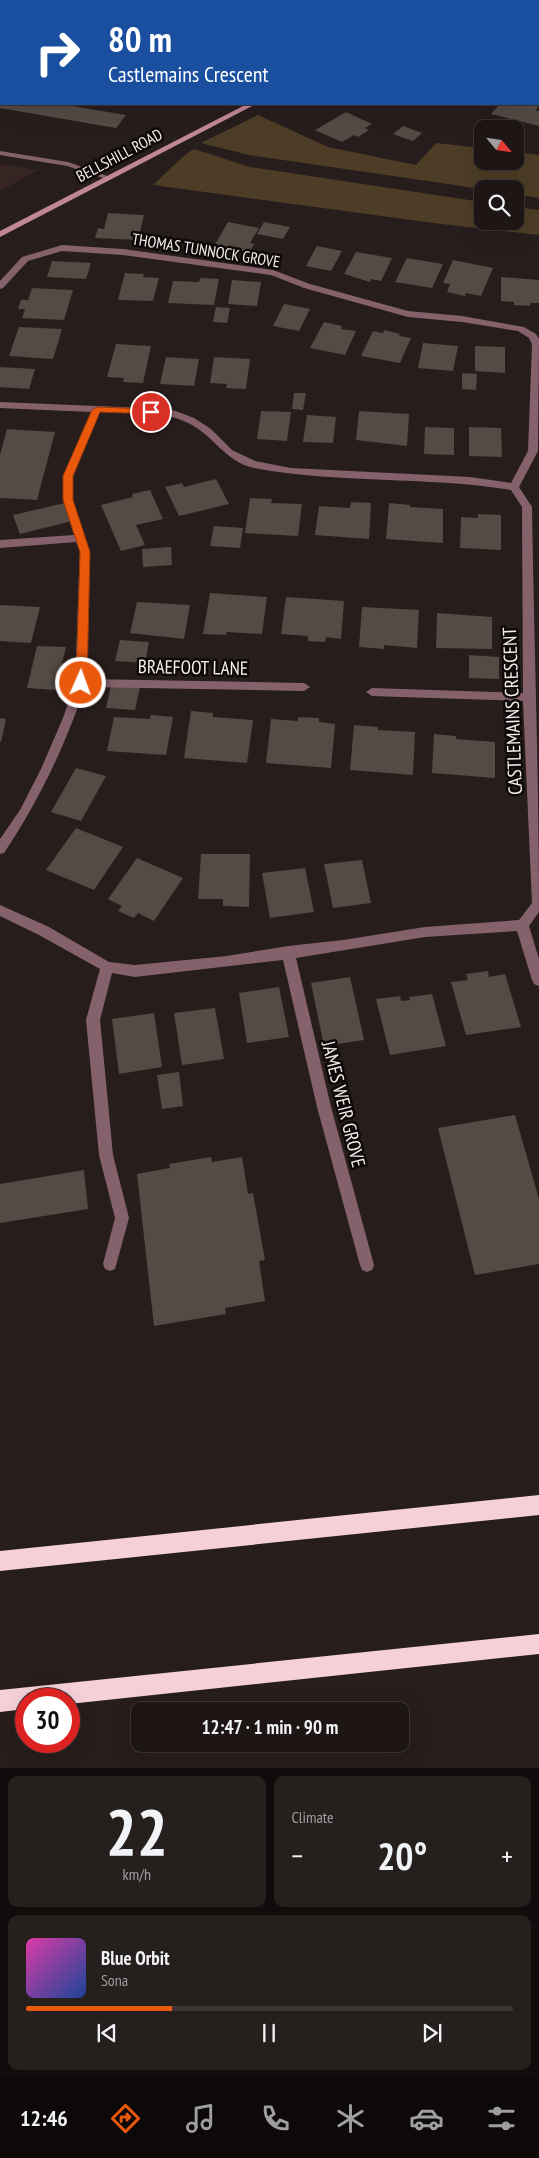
<!DOCTYPE html>
<meta charset="utf-8">
<style>
:root{--surface:#1d1615;--page:#251f1e;--text:#f1f3f6;--muted:#a09fa0;--line:#3b3534;--accent:#ea580c}
body{margin:0;font-family:"PT Sans Narrow",sans-serif;background:var(--page);color:var(--text);height:100vh;display:flex;flex-direction:column;font-size:19px;white-space:nowrap}
*{box-sizing:border-box;margin:0}
p{font-size:16px;color:var(--muted)}
.icon{flex:none;width:28px;height:28px;fill:none;stroke:currentColor;stroke-width:2;stroke-linecap:round;stroke-linejoin:round}
.map{position:relative;height:1768px;overflow:hidden}
.sheet{display:flex;flex-direction:column;gap:8px;padding:8px;background:#100c0c;flex:1}
.sheet>*{flex:none}
.top-card{position:absolute;left:0px;top:0px;width:540px;height:105px;box-shadow:0 5px 20px #0002,0 0 0 1px var(--line);background:#1a4fa0;color:#fff;overflow:hidden}
.needle{width:32px;rotate:119deg}
.fabs{position:absolute;left:474px;top:120px;display:grid;gap:10px}
.fabs a{display:grid;place-items:center;width:50px;height:50px;border-radius:10px;background:var(--surface);box-shadow:0 5px 20px #0002,0 0 0 1px var(--line);font-size:25px}
.speed{position:absolute;left:15px;top:1688px;display:flex;gap:10px;font-size:25px;font-weight:700;text-align:center}
.speed>*{display:grid;place-content:center;width:65px;height:65px;border-radius:50%;background:var(--surface);box-shadow:0 5px 20px #0002,0 0 0 1px var(--line);line-height:1}
.speed .limit{border:8px solid #d22;background:#fff;color:#111}
.pin{position:absolute;display:grid;place-items:center;width:42px;height:42px;color:#fff;margin:-21px;border:2px solid #fff;border-radius:50%;box-shadow:0 1px 5px #0007}
.me{position:absolute;width:55px;margin:-28px;rotate:2deg;stroke-linejoin:round;filter:drop-shadow(0 0 4px #0008)}
.turn{display:flex;align-items:center;gap:18px;height:105px;padding:0 25px;font-size:22px}
.turn .icon{width:65px;height:65px;stroke-width:2.5}
.turn b{display:block;font-size:35px;line-height:42px}
.big{font-size:38px;font-weight:700;line-height:1.1}
.sheet .widget{flex:1;display:flex;flex-direction:column;justify-content:center;gap:8px;min-width:0;padding:0 18px;border-radius:10px;background:var(--page)}
.sheet .dial{align-items:center;gap:0}
.dial b{font-size:65px;line-height:1}
.song{display:flex;align-items:center;gap:15px}
.cover{width:60px;height:60px;border-radius:8px;background:linear-gradient(135deg,hsl(320 70% 55%),hsl(220 70% 35%))}
.played{height:5px;border-radius:2px;background:linear-gradient(90deg,var(--accent) 30%,var(--line) 30%)}
.keys{display:flex;justify-content:space-around;direction:ltr}
.heat{display:flex;justify-content:space-between;align-items:center;font-size:28px;direction:ltr}
.sheet .tiles{flex:1;display:grid;gap:8px;grid-template-columns:1fr 1fr}
.widget:last-child{grid-column:span 2}
.trip{position:absolute;left:131px;top:1702px;width:278px;height:50px;border-radius:10px;background:var(--surface);box-shadow:0 5px 20px #0002,0 0 0 1px var(--line);font-weight:700;line-height:50px;text-align:center}
.menu{display:flex;height:80px;justify-content:space-around;align-items:center;background:#0c0908;color:var(--muted)}
.menu .icon{width:35px;height:35px}
.menu .on{color:var(--accent)}
.menu b{font-size:22px;color:var(--text)}
.map>svg:first-child{display:block}
</style>
<div class="map">
<svg width="539" height="1768" viewBox="0 0 539 1768">
<rect width="100%" height="100%" fill="#271d1c"/>
<path fill="#362523" d="M0 164 38 170 0 191Z"/>
<g fill="#4d3d26">
<path d="M258 115 328 147 416 165 436 143 482 148V161H515V152L539 155V198L515 194V189H482L249 155 201 143Z"/>
<path d="M194 149 250 167 482 202V221H515V207L539 210V235L441 224 153 185 186 154Z"/>
</g>
<g fill="#544b45">
<path d="M0 104H60L126 115 116 128 0 108Z"/>
<path d="M500 104H539L536 111H539V126L491 114Z"/>
<path d="M346 112 372 124 365 128 369 130 358 137 354 135 342 142 315 130Z"/>
<path d="M403 126 422 133 413 141 393 134Z"/>
<path d="M108 213 144 215 138 240 95 238 98 228 104 229Z"/>
<path d="M228 222 259 228 250 243 254 244 249 253 214 246Z"/>
<path d="M264 222 290 227 283 239 257 234Z"/>
<path d="M317 246 342 251 331 271 306 266Z"/>
<path d="M356 252 392 258 381 281 371 279 370 282 344 274Z"/>
<path d="M407 258 443 264 432 288 395 282Z"/>
<path d="M453 260 493 268 481 296 466 293 465 296 447 292 450 284 443 283Z"/>
<path d="M52 261 91 263 86 279 47 277Z"/>
<path d="M125 273 144 274 143 277 159 278 153 301 118 300Z"/>
<path d="M501 277 539 280V303H530V306L514 305V302L501 301Z"/>
<path d="M200 278 219 279 214 305 168 303 173 281 199 282Z"/>
<path d="M232 280 261 282 257 306 228 304Z"/>
<path d="M32 288 73 290 64 320 22 318 25 309H18L21 300H28Z"/>
<path d="M284 304 310 309 299 331 273 326Z"/>
<path d="M216 307 230 308 227 323 213 322Z"/>
<path d="M324 322 342 326 341 329 356 331 345 355 310 348Z"/>
<path d="M19 327 62 329 53 359 9 356Z"/>
<path d="M384 330 400 334 399 336 411 338 400 363 361 356 373 331 383 333Z"/>
<path d="M423 343 458 346 453 371 418 368Z"/>
<path d="M116 344 151 346 143 383 123 382 124 378 107 377Z"/>
<path d="M475 346 505 347V373L475 371Z"/>
<path d="M166 357 199 359 194 386 160 384Z"/>
<path d="M214 357 250 359 246 389 226 388 227 384 210 383Z"/>
<path d="M0 367 35 369 29 389 0 387Z"/>
<path d="M462 373 477 374 476 390 462 389Z"/>
<path d="M294 393H306L303 410 292 409Z"/>
<path d="M261 411 291 412 287 441 257 439Z"/>
<path d="M359 411 409 414 407 446 356 440Z"/>
<path d="M307 415 336 417 333 443 303 442Z"/>
<path d="M425 427 454 428V455L424 454Z"/>
<path d="M469 427 501 428 502 457 469 456Z"/>
<path d="M7 429 55 432 37 500 0 498V455Z"/>
<path d="M216 479 229 504 179 516 165 487 182 483 184 487Z"/>
<path d="M150 490 163 519 136 525 145 545 121 551 101 505 133 497 132 494Z"/>
<path d="M250 498 272 499 271 503 302 504 298 536 245 533Z"/>
<path d="M351 502 371 503 369 539 315 535 319 506 350 508Z"/>
<path d="M65 503 72 521 20 534 13 515Z"/>
<path d="M389 503 410 505V507L443 509V543L386 539Z"/>
<path d="M478 514 501 515V550L460 548 461 517 478 518Z"/>
<path d="M214 526 243 528 240 548 210 546Z"/>
<path d="M171 547 172 565 143 567 142 549Z"/>
<path d="M210 593 267 597 262 634 227 632 226 635 203 634Z"/>
<path d="M286 597 344 601 341 639 326 637 325 642 308 641V636L281 634Z"/>
<path d="M137 602 190 605 184 639 130 633Z"/>
<path d="M0 605 40 607 31 643 0 641Z"/>
<path d="M362 607 419 610 417 648 384 645V649L359 647Z"/>
<path d="M437 613 492 617V649L436 648Z"/>
<path d="M120 640 149 642 145 663 115 661Z"/>
<path d="M37 646 66 647 56 690 27 688Z"/>
<path d="M469 655 499 657V679L469 678Z"/>
<path d="M111 685 140 687 135 710 106 708Z"/>
<path d="M191 711 213 713V717L253 720 247 763 184 758Z"/>
<path d="M151 715 173 717 166 755 107 751 114 717 150 719Z"/>
<path d="M298 717 319 718V722L335 724 331 768 266 763 271 719 298 721Z"/>
<path d="M0 718 6 719 1 742H0Z"/>
<path d="M354 725 378 727V730L415 732 413 775 350 770Z"/>
<path d="M434 734 456 736V739L495 742V778L432 773Z"/>
<path d="M76 768 106 776 81 821 51 812Z"/>
<path d="M76 828 123 847 94 890 46 870Z"/>
<path d="M201 854H250L249 907 223 906V899H198Z"/>
<path d="M137 858 183 878 154 921 138 913 134 918 118 911 122 906 108 899Z"/>
<path d="M362 860 371 903 333 908 324 864Z"/>
<path d="M305 868 314 912 270 918 262 873Z"/>
<path d="M488 971 489 977 505 974 521 1027 466 1035 451 982 468 980 466 974Z"/>
<path d="M350 977 364 1040 324 1046 311 983Z"/>
<path d="M279 987 289 1037 247 1043 239 993Z"/>
<path d="M432 994 446 1046 390 1055 376 999 400 996 401 1001 410 1000 409 997Z"/>
<path d="M215 1008 224 1059 182 1065 174 1013Z"/>
<path d="M154 1013 162 1067 119 1074 112 1019Z"/>
<path d="M179 1072 183 1106 162 1109 157 1075Z"/>
<path d="M515 1115 539 1199V1264L475 1275 438 1128Z"/>
<path d="M211 1157 212 1162 242 1157 248 1194 253 1193 265 1260 259 1261 265 1301 225 1308 226 1314 154 1326 137 1174 170 1168 169 1164Z"/>
<path d="M84 1170 88 1209 0 1223V1184Z"/>
</g>
<g fill="none" stroke-linecap="round" stroke-linejoin="round">
<path fill="#85626b" fill-rule="evenodd" d="M62 245 123 249 273 270 310 284 408 311 462 316 524 327 536 334 539 339 538 451 519 487 532 507C534 642 539 777 539 912L529 926 539 959V986L534 984 532 980 517 931 425 937 296 958 331 1107 374 1265 372 1270 367 1272 362 1270 360 1265 317 1107 283 960 135 977 112 973 100 1020 113 1155 129 1218 115 1269 110 1271 105 1269 103 1264 115 1218 99 1155 86 1020 100 969 39 935 0 916V905L49 927 109 962 135 965 227 956 288 946 343 940 425 927 519 920 532 903 523 701 372 696 366 692 372 688 523 693 522 507 511 490C426 476 339 484 254 468 225 462 212 433 186 422 161 410 128 413 100 412L73 476V500L90 552 87 679 304 683 310 687 304 691 85 687C65 746 39 801 4 853L0 854V839L20 810 41 769 63 718 75 683 80 552 76 542 0 548V540L74 535 63 500V476L91 412 0 408V402L170 409 194 418 211 429 232 450 255 461 291 468 470 477 511 483 528 451 532 344 529 338 518 331 462 322 408 317 304 288 271 275 123 255 62 251 28 261 3 288 0 289V281L22 257Z"/>
<path fill="#85626b" fill-rule="evenodd" d="M0 151 68 162 113 178 109 180 67 166 0 155Z"/>
<path fill="#c08796" fill-rule="evenodd" d="M247 104H256L0 237V231Z"/>
<g fill="#f5d0d9" fill-rule="evenodd">
<path d="M539 1495V1515L0 1571V1551Z"/>
<path d="M539 1634V1654L69 1704V1699H26V1709L0 1712V1690Z"/>
</g>
</g>
<path fill="#ea580c" stroke="#983908" d="M97 407 151 409 156 412 151 414 100 412 73 476V500L90 552 87 683 81 687 76 683 80 552 63 500V476L92 410Z"/>
<g text-anchor="middle" stroke-width="5" stroke-linejoin="round" paint-order="stroke">
<g font-size="16" fill="#f5edec" stroke="#0d0908">
<text transform="translate(119 155) rotate(-28)" y="6">BELLSHILL ROAD</text>
<text transform="translate(206 250) rotate(9)" y="6">THOMAS TUNNOCK GROVE</text>
</g>
<g font-size="19" fill="#f5edec" stroke="#0d0908">
<text transform="translate(193 667) rotate(1)" y="7">BRAEFOOT LANE</text>
<text transform="translate(512 711) rotate(-92)" y="7">CASTLEMAINS CRESCENT</text>
<text transform="translate(344 1104) rotate(76)" y="7">JAMES WEIR GROVE</text>
</g>
</g>
</svg>
<div class="fabs">
<a><svg class="needle" viewBox="-14 -14 28 28"><path d="M0-13l5 13h-10z" fill="#e53935"/><path d="M0 13l5-13h-10z" fill="#a09fa0"/></svg></a>
<a><svg class="icon" aria-label="search" viewBox="0 0 24 24"><circle cx="10" cy="10" r="6"/><path d="M15 15l6 6"/></svg></a>
</div>
<div class="speed"><div class="limit">30</div></div>
<div class="pin" style="left:151px;top:412px;background:#d93025"><svg class="icon" aria-label="arrive" viewBox="0 0 24 24"><path d="M6 21V4h12l-3 4 3 4H6"/></svg></div>
<svg class="me" style="left:81px;top:683px" viewBox="-20 -20 40 40"><circle r="17" fill="#ea580c" stroke="#fff" stroke-width="3"/><path d="M0-11L8 9 0 5-8 9z" fill="#fff"/></svg>
<div class="trip">12:47 · 1 min · 90 m</div>
<div class="top-card">
<div class="turn"><svg class="icon" aria-label="right" viewBox="0 0 24 24"><path d="M7 20v-9h11M14 6l5 5-5 5"/></svg><div><b>80 m</b>Castlemains Crescent</div></div>
</div>
</div>
<section class="sheet">
<div class="tiles">
<div class="widget dial"><b>22</b><p>km/h</p></div>
<div class="widget"><p>Climate</p>
<div class="heat"><a>−</a><b class="big">20°</b><a>+</a></div>
</div>
<div class="widget">
<div class="song"><i class="cover"></i><div><b>Blue Orbit</b><p>Sona</p></div></div>
<div class="played"></div>
<div class="keys"><svg class="icon" aria-label="previous" viewBox="0 0 24 24"><path d="M18 5L8 12l10 7zM5 5v14"/></svg><svg class="icon" aria-label="pause" viewBox="0 0 24 24"><path d="M8 5v14M16 5v14"/></svg><svg class="icon" aria-label="next" viewBox="0 0 24 24"><path d="M6 5l10 7-10 7zM19 5v14"/></svg></div>
</div>
</div>
</section>
<nav class="menu">
<b>12:46</b>
<svg class="icon on" aria-label="directions" viewBox="0 0 24 24"><path d="M12 3l9 9-9 9-9-9zM9 14v-3h6M13 9l2 2-2 2"/></svg>
<svg class="icon" aria-label="music" viewBox="0 0 24 24"><path d="M9 18V5l10-2v13"/><circle cx="6" cy="18" r="3"/><circle cx="16" cy="16" r="3"/></svg>
<svg class="icon" aria-label="phone" viewBox="0 0 24 24"><path d="M5 4h4l2 5-3 2q2 4 5 5l2-3 5 2v4C11 20 4 13 5 4z"/></svg>
<svg class="icon" aria-label="climate" viewBox="0 0 24 24"><path d="M12 3v18M4 7l16 10M4 17L20 7"/></svg>
<svg class="icon" aria-label="car" viewBox="0 0 24 24"><path d="M5 17H2v-5l4-1 3-4h7l3 4 3 1v5h-3M9 17h6M6 11h13"/><circle cx="7" cy="17" r="2"/><circle cx="17" cy="17" r="2"/></svg>
<svg class="icon" aria-label="filters" viewBox="0 0 24 24"><path d="M4 7h16M4 17h16"/><circle cx="9" cy="7" r="2"/><circle cx="15" cy="17" r="2"/></svg>
</nav>
